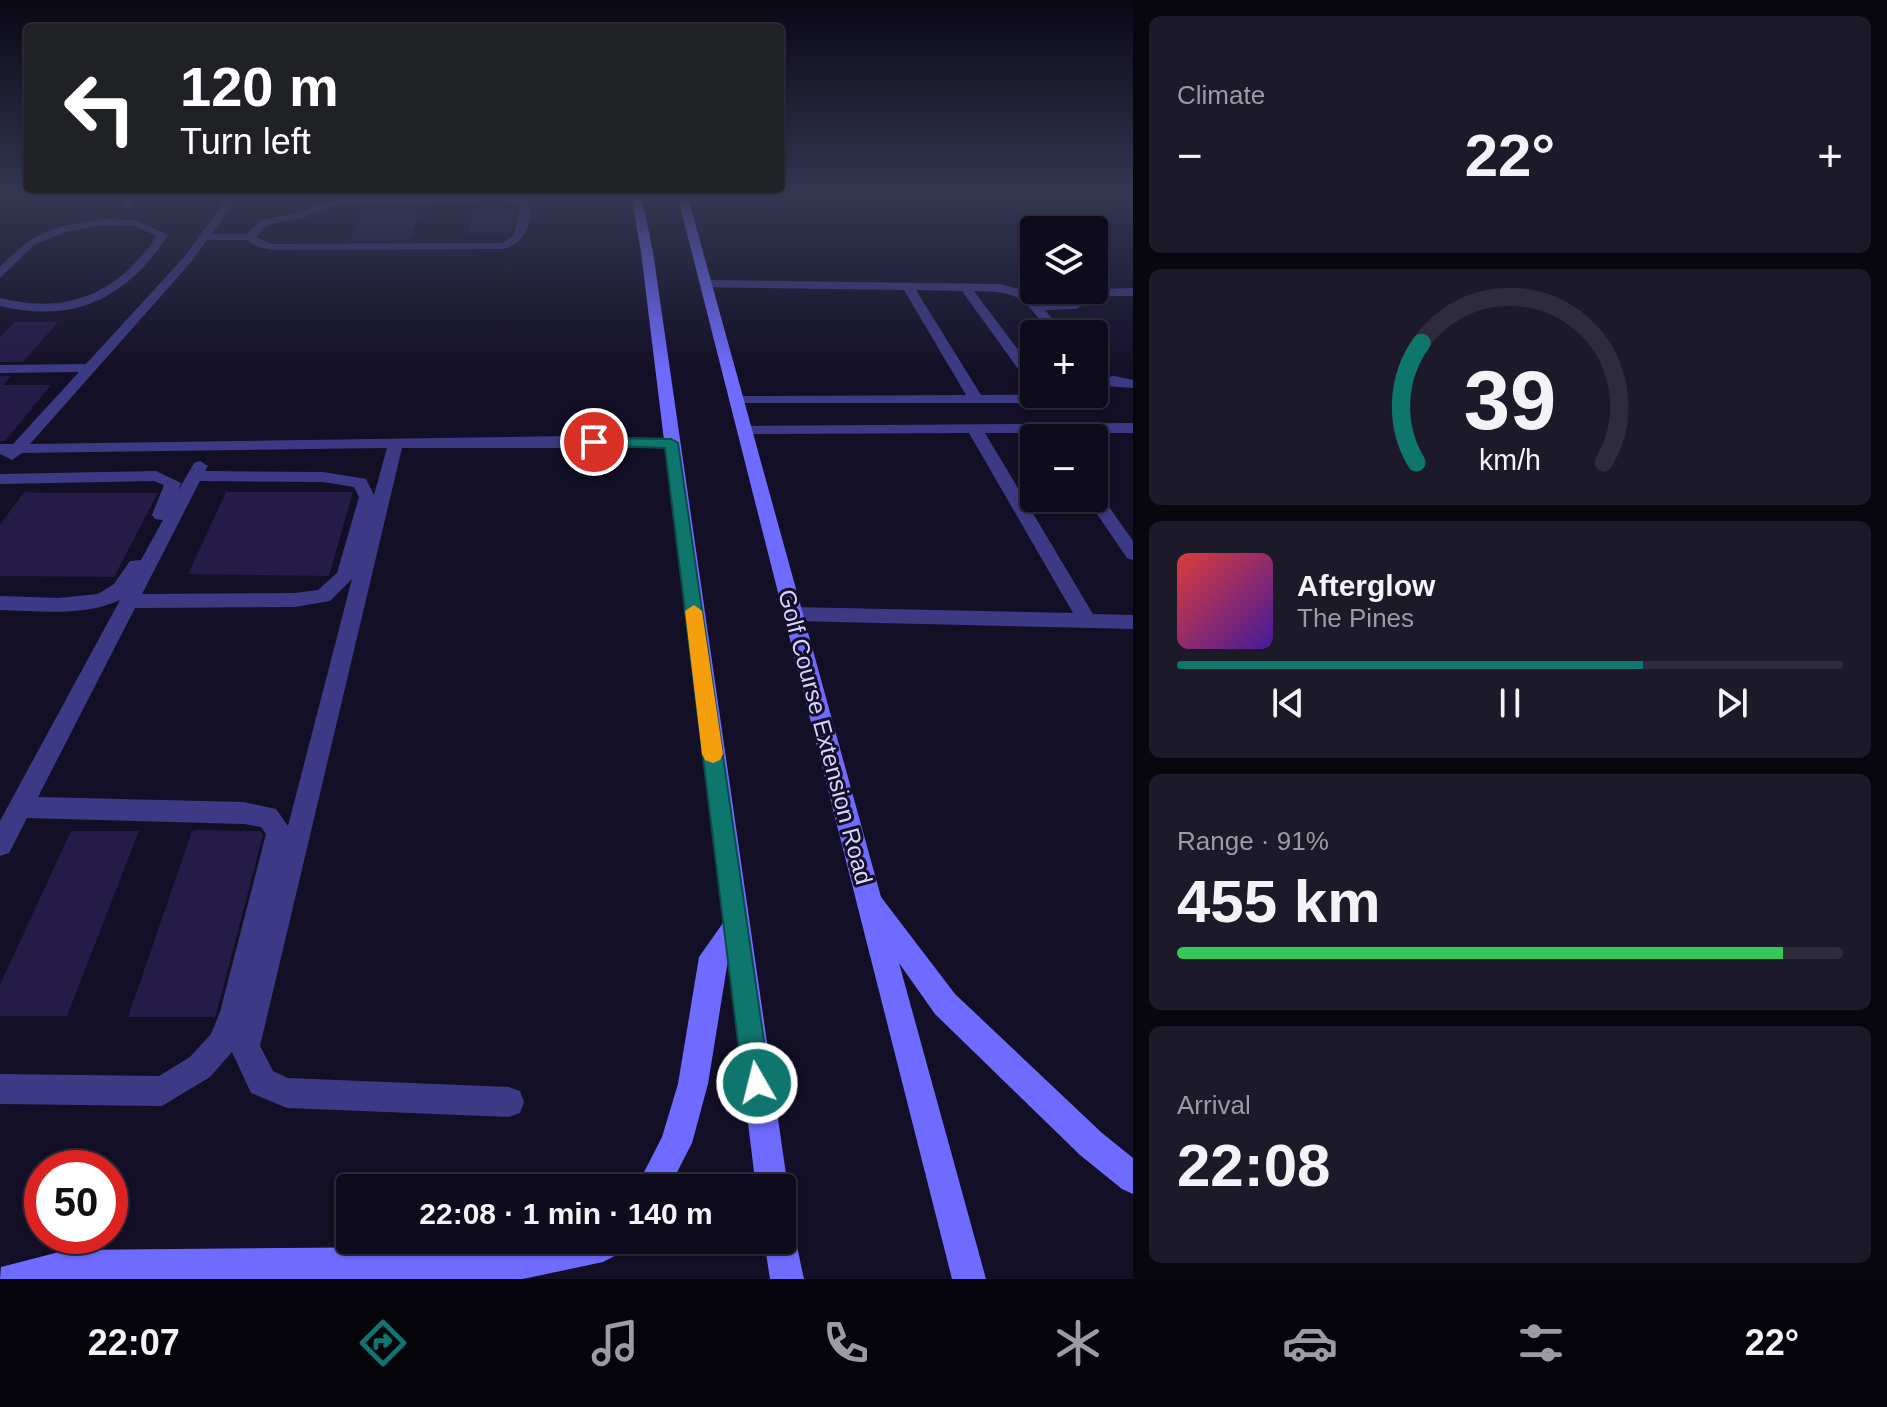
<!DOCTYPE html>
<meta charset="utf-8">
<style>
:root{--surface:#0e0b1c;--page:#1c1929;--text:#f1f3f6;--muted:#9b9ba3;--line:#2e2b3b;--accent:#0f766e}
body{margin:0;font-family:Arial,sans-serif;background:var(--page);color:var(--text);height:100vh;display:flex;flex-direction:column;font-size:30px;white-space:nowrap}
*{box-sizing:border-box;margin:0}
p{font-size:26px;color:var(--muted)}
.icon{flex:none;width:44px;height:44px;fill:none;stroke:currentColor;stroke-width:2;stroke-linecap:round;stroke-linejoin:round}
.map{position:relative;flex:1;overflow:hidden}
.details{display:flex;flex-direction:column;gap:16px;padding:16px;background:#08060f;width:754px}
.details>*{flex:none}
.hud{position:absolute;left:24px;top:24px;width:760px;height:168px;border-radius:8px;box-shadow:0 2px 6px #0004,0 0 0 2px var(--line);background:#202124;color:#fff;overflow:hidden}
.tools{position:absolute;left:1020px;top:216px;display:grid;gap:16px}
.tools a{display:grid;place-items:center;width:88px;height:88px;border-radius:8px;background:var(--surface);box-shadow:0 2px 6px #0004,0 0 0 2px var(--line);font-size:40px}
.speed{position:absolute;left:24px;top:1150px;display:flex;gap:16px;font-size:40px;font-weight:700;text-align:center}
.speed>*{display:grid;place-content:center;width:104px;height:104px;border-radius:50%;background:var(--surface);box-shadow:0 2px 6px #0004,0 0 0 2px var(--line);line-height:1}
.speed .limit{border:12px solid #d22;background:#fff;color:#111}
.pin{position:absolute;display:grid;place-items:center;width:68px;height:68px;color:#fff;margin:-34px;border:4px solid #fff;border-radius:50%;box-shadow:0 2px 8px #0007}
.me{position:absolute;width:88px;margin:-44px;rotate:352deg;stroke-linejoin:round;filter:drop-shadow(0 0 6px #0008)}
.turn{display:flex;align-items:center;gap:28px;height:168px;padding:0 24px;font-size:36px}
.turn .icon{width:104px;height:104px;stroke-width:2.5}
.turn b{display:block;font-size:56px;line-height:68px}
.big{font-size:60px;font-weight:800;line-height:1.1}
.details .tile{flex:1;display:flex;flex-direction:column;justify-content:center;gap:12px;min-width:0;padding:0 28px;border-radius:12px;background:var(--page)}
.details .dial{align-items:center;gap:0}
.dial svg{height:208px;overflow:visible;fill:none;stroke:var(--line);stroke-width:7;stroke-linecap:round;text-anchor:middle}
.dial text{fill:var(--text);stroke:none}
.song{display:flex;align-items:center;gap:24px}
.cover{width:96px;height:96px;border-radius:12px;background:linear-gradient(135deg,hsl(0 70% 55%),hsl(260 70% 35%))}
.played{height:8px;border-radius:4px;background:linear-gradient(90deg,var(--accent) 70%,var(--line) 70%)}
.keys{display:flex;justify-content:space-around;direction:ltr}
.heat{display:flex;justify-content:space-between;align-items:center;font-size:44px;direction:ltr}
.charge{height:12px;border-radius:6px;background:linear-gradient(90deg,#34c759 91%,var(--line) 0)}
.trip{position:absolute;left:336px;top:1174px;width:460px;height:80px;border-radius:8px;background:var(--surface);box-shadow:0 2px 6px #0004,0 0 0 2px var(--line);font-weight:800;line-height:80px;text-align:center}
.dock{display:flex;height:128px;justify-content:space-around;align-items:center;background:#06040b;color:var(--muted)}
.dock .icon{width:56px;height:56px}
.dock .selected{color:var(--accent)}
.dock b{font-size:36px;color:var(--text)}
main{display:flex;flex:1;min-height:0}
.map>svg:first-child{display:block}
</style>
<main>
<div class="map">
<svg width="1133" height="1279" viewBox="0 0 1133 1279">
<rect width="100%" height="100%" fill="#130f26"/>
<g fill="#241b47">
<path d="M507 205 516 208 511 233 469 234 473 206Z"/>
<path d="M364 209H421L410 240 350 241Z"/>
<path d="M15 322H58L23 362H0V338Z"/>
<path d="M0 376H11L3 385H51L5 441H0Z"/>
<path d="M24 492 51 493H158L114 577 0 576V525Z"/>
<path d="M226 492H353L329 576 188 574Z"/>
<path d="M198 830 260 831 263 835 217 1011 215 1017H128L192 831Z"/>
<path d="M71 831H139L67 1016H0V985Z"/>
</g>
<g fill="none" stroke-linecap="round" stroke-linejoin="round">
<g fill="#3d3a85" fill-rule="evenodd">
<path d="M706 280 1000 284 1030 292 1039 303 1072 301 1084 294 1102 289 1133 288V296H1102L1075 309 1045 310 1065 334H1051C1022 298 1024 292 974 291L1034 371V385L1029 384 962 291 916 290 981 395 1094 394V374L1101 378 1114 376 1133 380V388L1105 386 1109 393 1107 396 1078 403H731L729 400 736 396 966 395 904 290 702 287V281Z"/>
<path d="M1133 423V433H985L1093 614 1133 615V629L793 621 783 614 793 607 1073 613 969 433 744 434 739 432V426Z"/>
<path d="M1094 493 1100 494 1133 541V560L1127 558 1086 498H1094Z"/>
</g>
<g fill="#3d3a85" fill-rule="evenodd">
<path d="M131 194H142L131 207H123L122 205Z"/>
<path d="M230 194H240L212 234H247L260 220 296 213 335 199 508 196 529 202C533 224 525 243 503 249L272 250 257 247 247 240H207L192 261 30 444 569 436 671 438 679 443 671 448H402L260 1046 273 1071 288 1078 509 1087 520 1091 524 1102 520 1113 509 1117 287 1108 251 1093 232 1052 210 1077 162 1106 0 1104V1074L159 1076 190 1057 211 1034 220 1012 266 834 261 827 244 824 27 818 9 853 0 856V821L120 600C82 617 40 611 0 610V596L58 598 98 594 114 584 130 561 141 560 163 520 155 519 152 515 164 485 154 481 0 484V474L156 471 181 483 178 491 194 463 200 461 208 466 205 471 323 472 360 478 366 479 374 495 387 448 22 453 12 460 0 454V444H13L79 372 0 373V365L86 364 184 257ZM507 202 520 206 514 235 502 243 272 244 256 237 267 225 302 218 336 205ZM200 481 323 482 354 487 359 497 337 573 318 590 295 593 142 594ZM352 579 288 826 276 809 244 802 38 797 135 608 295 607 330 601Z"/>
<path d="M103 219 136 220 168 235C127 298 75 324 0 306V298C68 315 117 294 157 236L134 226 103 225 65 232 34 245 0 278V267C37 229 52 227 103 219Z"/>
</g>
<g fill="#6f6bff" fill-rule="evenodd">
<path d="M631 194H641L653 252 788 1188 782 1200V1188H756L728 960 708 1084 692 1143 669 1188H636L662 1137 678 1084 699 957 723 923 641 252Z"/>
<path d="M677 194H687L881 897 955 994 1102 1133 1133 1158V1194L1122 1189 1080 1155 935 1014 899 963 986 1279H952Z"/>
<path d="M782 1224 793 1228 804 1279H770L764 1240H782Z"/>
<path d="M548 1240H627L622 1252 603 1262 523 1279H0L1 1267 67 1250 519 1246Z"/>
</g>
</g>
<linearGradient id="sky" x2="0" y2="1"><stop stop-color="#0a0815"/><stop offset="0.52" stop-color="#333752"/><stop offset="1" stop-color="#333752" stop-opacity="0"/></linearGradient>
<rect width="1133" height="373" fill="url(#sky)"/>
<path fill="#0f766e" stroke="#0a4d48" stroke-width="2" d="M594 438 671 439 678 443 770 1083 766 1092 757 1096 747 1092 743 1083 665 448 589 445 587 442Z"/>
<path fill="#f59e0b" d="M694 605 702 611 723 754 720 760 713 763 705 760 702 754 685 611Z"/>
<g text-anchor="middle" stroke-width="6" stroke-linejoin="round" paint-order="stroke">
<g font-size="24" fill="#d9d4ff" stroke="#130f26">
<text transform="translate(825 737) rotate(75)" y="8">Golf Course Extension Road</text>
</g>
</g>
</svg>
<div class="tools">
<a><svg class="icon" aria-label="layers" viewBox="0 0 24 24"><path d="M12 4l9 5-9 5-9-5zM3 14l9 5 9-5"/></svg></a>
<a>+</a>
<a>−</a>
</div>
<div class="speed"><div class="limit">50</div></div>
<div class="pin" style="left:594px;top:442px;background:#d93025"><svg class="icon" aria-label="arrive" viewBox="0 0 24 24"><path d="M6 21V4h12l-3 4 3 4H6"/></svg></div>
<svg class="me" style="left:757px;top:1083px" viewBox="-20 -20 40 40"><circle r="17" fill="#0f766e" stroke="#fff" stroke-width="3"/><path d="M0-11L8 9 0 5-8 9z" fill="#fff"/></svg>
<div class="trip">22:08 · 1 min · 140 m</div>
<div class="hud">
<div class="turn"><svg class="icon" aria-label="left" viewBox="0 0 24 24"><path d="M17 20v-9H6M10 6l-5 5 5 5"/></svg><div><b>120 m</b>Turn left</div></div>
</div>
</div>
<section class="details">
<div class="tile"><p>Climate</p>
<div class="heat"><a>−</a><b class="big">22°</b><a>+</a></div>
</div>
<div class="tile dial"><svg viewBox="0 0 100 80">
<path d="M14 69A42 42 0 1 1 86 69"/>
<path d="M14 69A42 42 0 0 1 16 23" stroke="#0f766e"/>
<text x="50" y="56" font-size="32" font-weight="700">39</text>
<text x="50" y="72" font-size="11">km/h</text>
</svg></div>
<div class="tile">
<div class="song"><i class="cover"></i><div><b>Afterglow</b><p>The Pines</p></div></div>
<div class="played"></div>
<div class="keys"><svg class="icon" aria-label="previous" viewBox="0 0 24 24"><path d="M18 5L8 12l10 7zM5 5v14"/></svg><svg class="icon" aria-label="pause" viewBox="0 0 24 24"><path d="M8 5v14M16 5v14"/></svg><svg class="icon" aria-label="next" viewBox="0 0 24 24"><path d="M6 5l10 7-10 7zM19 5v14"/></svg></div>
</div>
<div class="tile"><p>Range · 91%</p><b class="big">455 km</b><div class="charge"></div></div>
<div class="tile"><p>Arrival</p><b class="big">22:08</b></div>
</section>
</main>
<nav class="dock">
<b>22:07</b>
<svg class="icon selected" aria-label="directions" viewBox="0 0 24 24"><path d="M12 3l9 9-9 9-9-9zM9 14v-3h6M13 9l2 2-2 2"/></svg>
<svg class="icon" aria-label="music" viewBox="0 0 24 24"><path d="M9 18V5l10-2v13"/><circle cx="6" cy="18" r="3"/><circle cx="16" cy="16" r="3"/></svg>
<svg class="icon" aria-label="phone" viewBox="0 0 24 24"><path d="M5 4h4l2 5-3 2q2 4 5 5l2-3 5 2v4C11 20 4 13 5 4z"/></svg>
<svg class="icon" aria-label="climate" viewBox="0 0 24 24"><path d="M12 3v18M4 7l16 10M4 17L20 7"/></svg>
<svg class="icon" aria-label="car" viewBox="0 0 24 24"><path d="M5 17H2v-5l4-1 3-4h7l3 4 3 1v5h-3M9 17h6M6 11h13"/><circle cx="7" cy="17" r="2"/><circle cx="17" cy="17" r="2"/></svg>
<svg class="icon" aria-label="filters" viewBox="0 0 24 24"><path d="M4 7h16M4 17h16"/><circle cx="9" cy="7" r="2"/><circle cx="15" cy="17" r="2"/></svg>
<b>22°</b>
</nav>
